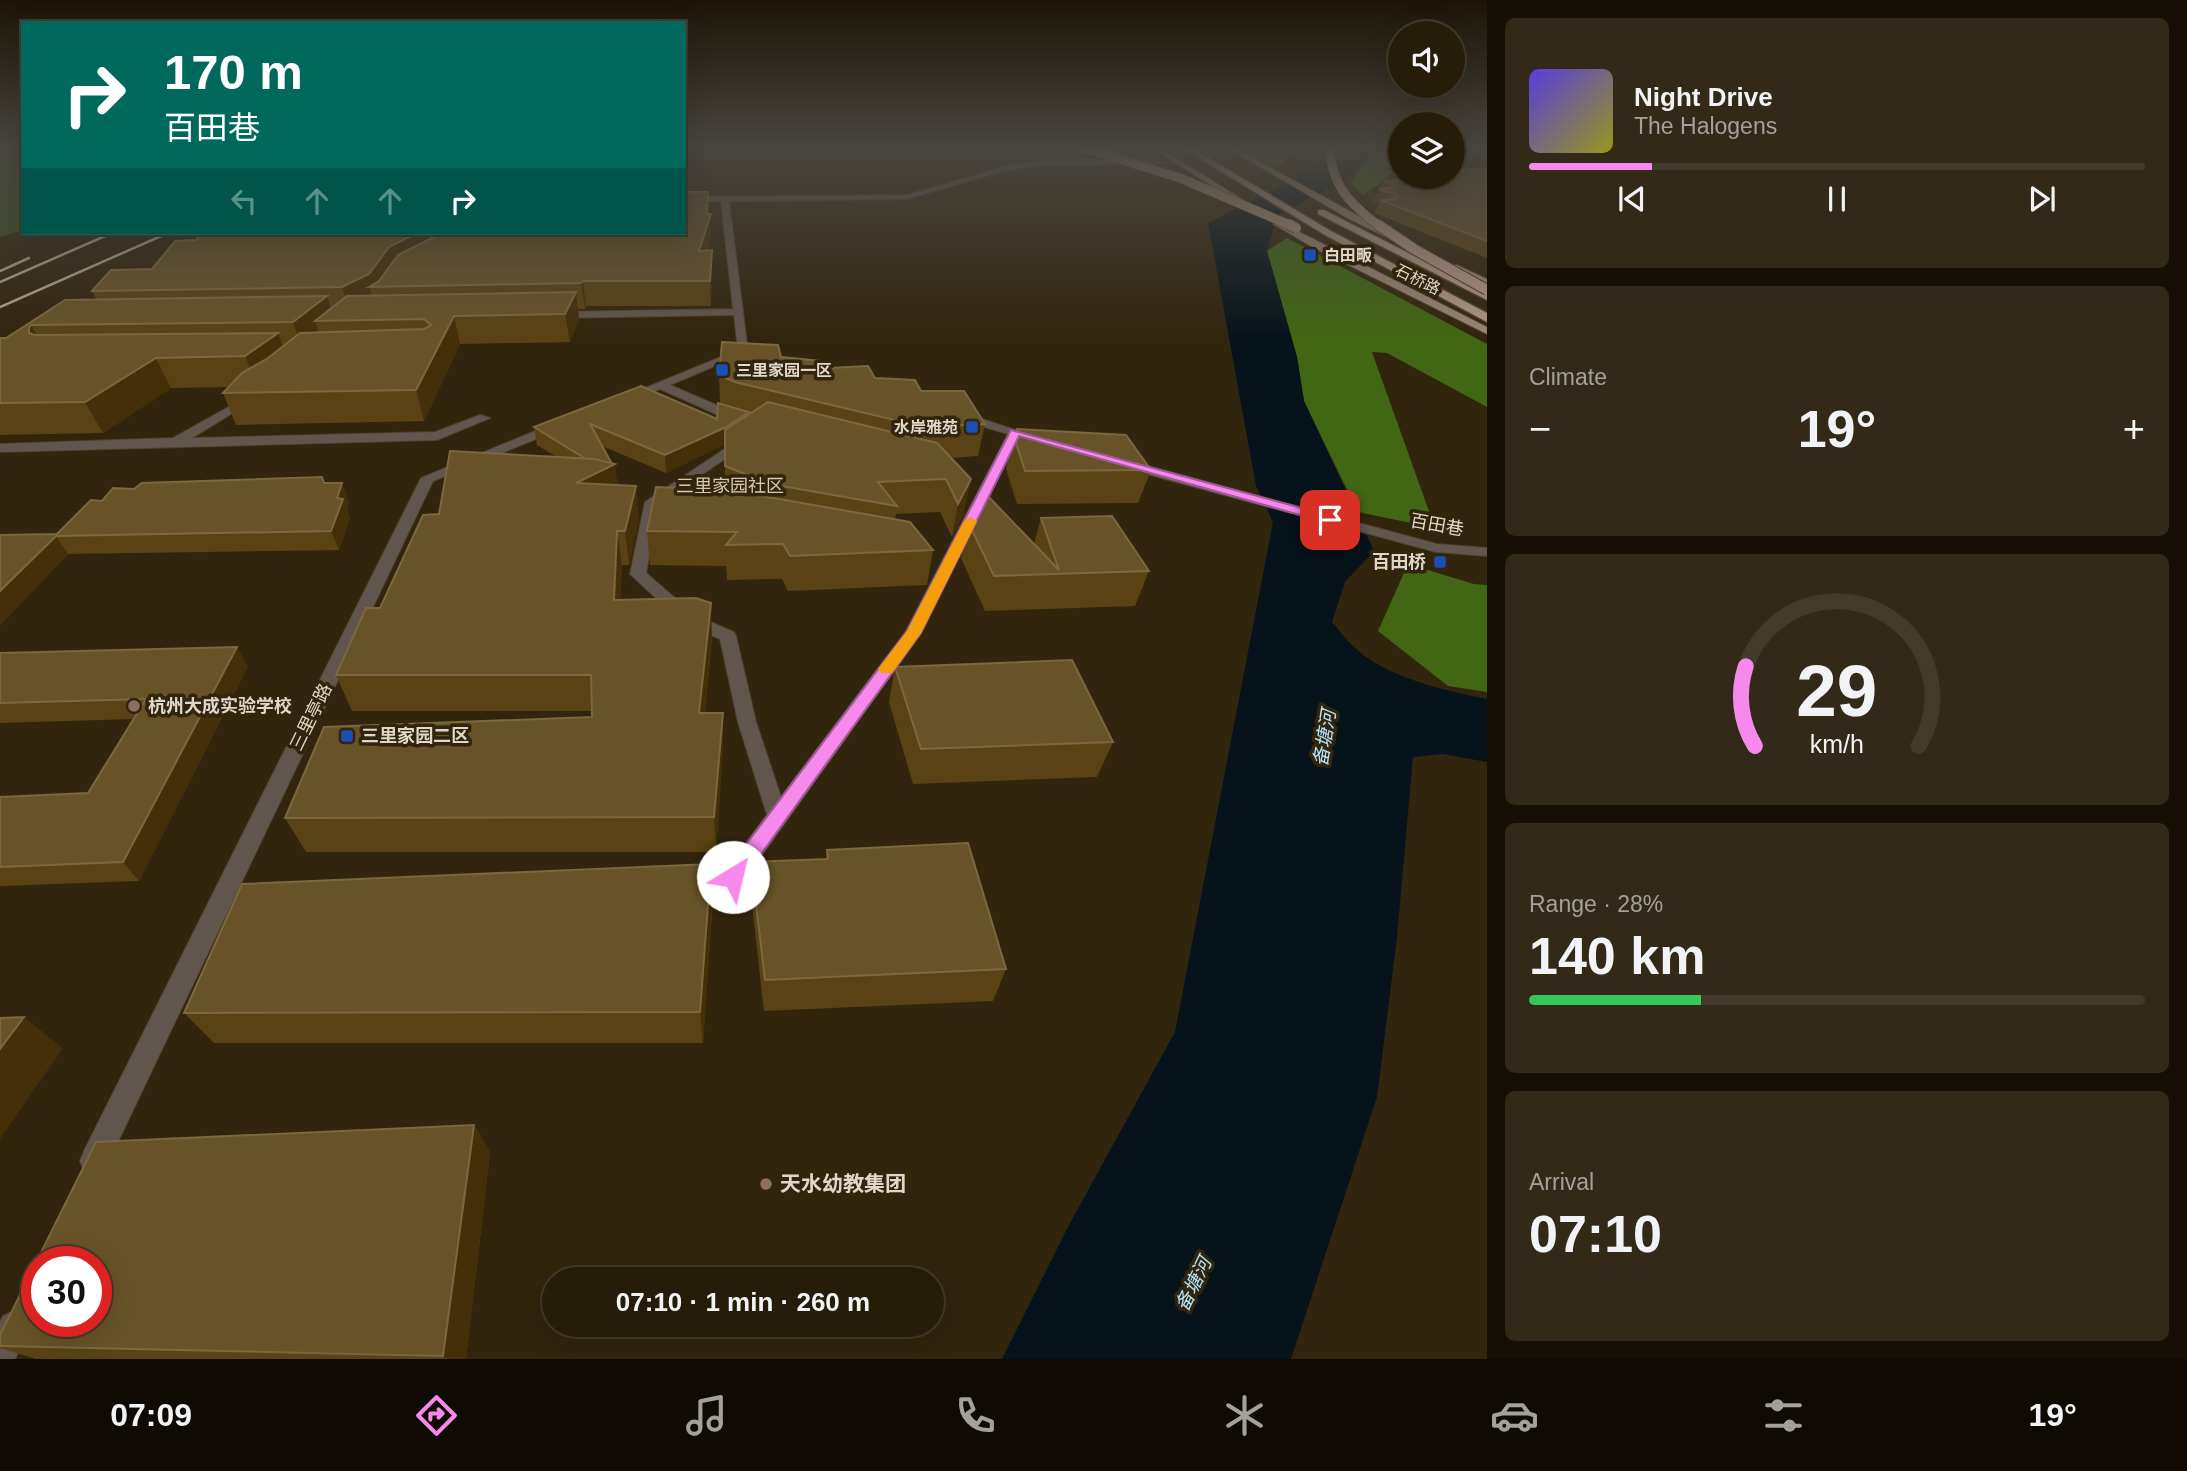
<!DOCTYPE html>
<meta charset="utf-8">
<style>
:root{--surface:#261c0a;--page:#322918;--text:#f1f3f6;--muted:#a4a19c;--line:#423a2b;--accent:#f788ec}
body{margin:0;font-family:Arial,"Noto Sans SC",sans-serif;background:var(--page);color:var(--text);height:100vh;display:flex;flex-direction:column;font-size:26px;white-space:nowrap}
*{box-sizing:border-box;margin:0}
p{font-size:23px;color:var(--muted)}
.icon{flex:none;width:38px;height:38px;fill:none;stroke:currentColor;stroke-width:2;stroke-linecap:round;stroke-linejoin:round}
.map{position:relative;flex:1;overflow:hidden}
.panel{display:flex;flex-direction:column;gap:18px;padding:18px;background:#150f06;width:700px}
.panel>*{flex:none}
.top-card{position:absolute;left:21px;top:21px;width:665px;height:214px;border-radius:0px;box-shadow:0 7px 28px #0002,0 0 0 2px var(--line);background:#00695c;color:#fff;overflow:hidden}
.tools{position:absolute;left:1388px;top:21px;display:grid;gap:14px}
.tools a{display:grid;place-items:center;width:77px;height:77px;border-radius:50%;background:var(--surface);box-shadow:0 7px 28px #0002,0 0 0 2px var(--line);font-size:35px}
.speed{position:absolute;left:21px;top:1246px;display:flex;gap:14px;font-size:35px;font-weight:700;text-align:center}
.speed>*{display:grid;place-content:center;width:91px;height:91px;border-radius:50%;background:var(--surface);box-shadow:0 7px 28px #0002,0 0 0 2px var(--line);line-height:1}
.speed .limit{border:10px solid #d22;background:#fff;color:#111}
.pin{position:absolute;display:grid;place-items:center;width:60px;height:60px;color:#fff;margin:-30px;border-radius:14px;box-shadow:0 4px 10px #0006}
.me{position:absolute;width:77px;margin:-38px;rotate:36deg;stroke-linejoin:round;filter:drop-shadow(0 0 5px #0008)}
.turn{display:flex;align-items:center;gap:24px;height:147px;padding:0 28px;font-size:32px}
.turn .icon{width:91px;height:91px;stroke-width:2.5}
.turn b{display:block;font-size:49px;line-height:60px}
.lanes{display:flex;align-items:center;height:66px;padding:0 28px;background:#0003;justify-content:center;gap:35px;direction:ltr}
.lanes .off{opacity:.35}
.big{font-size:52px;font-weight:600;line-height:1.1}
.panel .card{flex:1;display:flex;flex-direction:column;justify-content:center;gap:10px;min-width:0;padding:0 24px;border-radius:10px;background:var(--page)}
.panel .dial{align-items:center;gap:0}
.dial svg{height:182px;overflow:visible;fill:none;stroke:var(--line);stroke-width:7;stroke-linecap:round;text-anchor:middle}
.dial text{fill:var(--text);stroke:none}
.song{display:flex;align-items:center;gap:21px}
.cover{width:84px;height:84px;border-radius:10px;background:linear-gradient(135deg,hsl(250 70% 55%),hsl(60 70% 35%))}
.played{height:7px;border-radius:4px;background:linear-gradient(90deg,var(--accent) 20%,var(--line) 20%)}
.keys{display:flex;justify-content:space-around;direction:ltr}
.heat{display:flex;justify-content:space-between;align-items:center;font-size:38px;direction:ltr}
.charge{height:10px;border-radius:5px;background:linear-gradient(90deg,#34c759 28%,var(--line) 0)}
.trip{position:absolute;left:542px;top:1267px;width:402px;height:70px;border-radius:35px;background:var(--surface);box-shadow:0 7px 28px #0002,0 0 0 2px var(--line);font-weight:600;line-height:70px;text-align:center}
.dock{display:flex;height:112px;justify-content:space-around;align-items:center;background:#0f0b04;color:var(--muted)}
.dock .icon{width:49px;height:49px}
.dock .on{color:var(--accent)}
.dock b{font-size:32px;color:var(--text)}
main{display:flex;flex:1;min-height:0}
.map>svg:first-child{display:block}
</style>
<main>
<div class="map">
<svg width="1487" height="1359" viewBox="0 0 1487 1359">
<rect width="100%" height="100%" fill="#32250d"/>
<path fill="#395120" d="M0 147H23V230L0 237Z"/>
<g fill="#416614">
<path d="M1237 147H1299L1276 168Z"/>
<path d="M1384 147H1400C1400 175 1384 180 1363 195L1351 183 1366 162Z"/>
<path d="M1287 238 1487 344V407L1387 353 1372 352 1435 528 1358 512 1304 401 1297 357 1267 251Z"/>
<path d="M1408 564 1474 584 1487 585V692L1448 686 1378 631Z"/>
</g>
<path fill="#07131a" d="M1351 147H1384L1343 181 1277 215 1267 251 1297 357 1304 401 1374 551 1345 582 1332 622C1339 630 1346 640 1354 647 1385 677 1446 691 1487 699V762L1443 754 1413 757 1397 937 1377 1097 1291 1359H1002L1069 1225 1175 1032 1273 522 1256 486 1208 223 1321 166Z"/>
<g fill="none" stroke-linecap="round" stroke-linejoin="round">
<path fill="#07131a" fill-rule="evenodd" d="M1343 147H1357L1314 177 1294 201H1284L1282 198 1304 171Z"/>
<defs>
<g id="minor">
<path d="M1094 159 1180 163 1031 166 1000 172 907 199 729 201 748 352 670 385 744 417V423H736L660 389 629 400 623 397 738 350 734 315 555 318 550 315 555 312 733 309 721 201H684V197L907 195 1011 165 1052 160Z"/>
<path d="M250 395 256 398 254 400 192 438 435 432 480 415 490 418 437 440 0 452V444L173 438Z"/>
<path d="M961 412 1031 435 1025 439 1019 437 921 633 741 884 688 888 680 886 677 879 680 872 727 868 767 815 738 722 720 639 684 624 630 574 645 502 741 438H749L751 441 659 504 646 573 696 616 734 632 736 636 756 722 781 797 906 631 1008 434 957 419V413Z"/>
<path d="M557 422 563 426 561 429 433 481 104 1171 94 1175 84 1171 80 1161 84 1151 421 478Z"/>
<path d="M1129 461 1437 544 1487 548V556L1436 552 1124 468V462Z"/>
<path d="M14 1311 25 1316 30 1327 15 1359H0V1322L3 1316Z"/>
</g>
<g id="major">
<path d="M1151 147H1158L1250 204 1243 206Z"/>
<path d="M1226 147H1233L1399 238 1392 240 1349 219Z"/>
<path d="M1276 220 1487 327V334L1314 248 1273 224Z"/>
<path d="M1451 265H1457L1487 279V286L1451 269Z"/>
</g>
<g id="highway">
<path d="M1181 147H1190L1331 231 1487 313V322L1325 235Z"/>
<path d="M1318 210H1324L1487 293V300L1318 214Z"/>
</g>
</defs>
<use href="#minor" stroke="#4e412b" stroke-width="2"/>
<use href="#major" stroke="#4e412b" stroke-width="2"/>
<use href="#highway" stroke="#4e412b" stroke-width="3"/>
<use href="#minor" fill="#61564e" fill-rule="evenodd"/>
<use href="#major" fill="#9a8474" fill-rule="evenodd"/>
<use href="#highway" fill="#b19683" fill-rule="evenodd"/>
<g stroke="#b1a796" stroke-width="2.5">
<path d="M0 271 29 258"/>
<path d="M0 282 112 233"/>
<path d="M0 307 168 233"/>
</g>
<defs>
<g id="highway-bridge-far1">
<path d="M1081 147 1180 178 1292 226"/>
<path d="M1329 147C1333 187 1348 202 1379 226"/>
</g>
<g id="highway-bridge">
<path d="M1288 224 1296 228"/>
<path d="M1377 224 1414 249 1487 290"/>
</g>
</defs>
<use href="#highway-bridge-far1" stroke="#4e412b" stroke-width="10" stroke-linecap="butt"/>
<use href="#highway-bridge" stroke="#4e412b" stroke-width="12" stroke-linecap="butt"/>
<use href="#highway-bridge-far1" stroke="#b19683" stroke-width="9"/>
<use href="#highway-bridge" stroke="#b19683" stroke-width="10"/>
</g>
<g fill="#594314">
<path d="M1452 147H1487V159L1452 152Z"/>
<path d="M1487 169V258L1374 213 1379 203 1373 202 1384 181Z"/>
<path d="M711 214V237L707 251 712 250 711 306H586L585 309H578L579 320 570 342 460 344 424 421 236 425 223 393 229 387 171 388 103 433 0 435V338H6L65 300H97L92 291 152 269 196 240Z"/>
<path d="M781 357 875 378 921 391 985 424 978 456 950 458 964 513 952 537 940 512 896 514 895 519 933 550 927 585 788 591 782 579 727 580 726 566 650 565 647 531 725 490V444L666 473 602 446 612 464H615L617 485 639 519 629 565H622L620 600 712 638 705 713H723V748L716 852H306L285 818 592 717V711H352L336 675 439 514 557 457 537 445 534 427 717 419 720 404 719 375Z"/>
<path d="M1014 437 1151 470 1138 503 1017 504 1006 469Z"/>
<path d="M324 483 349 501 347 509 350 518 339 550 68 554 0 625V535L57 534 102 501 134 489Z"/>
<path d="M1041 518 1149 571 1135 606 985 611 961 558 969 524 1034 544Z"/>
<path d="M0 653 248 666 139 881 0 886V797L88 793 134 719 0 723Z"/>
<path d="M895 667 1113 742 1097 777 913 784 889 702Z"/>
<path d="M827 850 1006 969 993 1001 764 1011 751 896V862L826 859Z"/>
<path d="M713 898 703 1043H214L184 1013Z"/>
<path d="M474 1125 490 1152 466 1359H36L0 1348V1335Z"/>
</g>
<g fill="#433009">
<path d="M708 192V222L711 214V237L700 275 699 251Z"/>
<path d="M417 233H456L440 247 369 287 373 301 350 312 342 287 389 247Z"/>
<path d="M712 250V275L711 306 710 281Z"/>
<path d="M583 281 586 306 585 309 581 283Z"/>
<path d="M576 292 579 320 570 342 565 314Z"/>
<path d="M327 296 335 321H315L320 337 303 351 293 322Z"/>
<path d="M454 316 460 344 424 421 416 390Z"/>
<path d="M31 325 48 354 29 333V328Z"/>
<path d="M278 333 289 363 258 386 245 356Z"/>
<path d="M156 358 171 388 103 433 85 402Z"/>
<path d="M749 412V429L726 444 666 473 665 455Z"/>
<path d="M615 464 619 497 576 483Z"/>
<path d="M971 479 964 513 952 537 958 504Z"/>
<path d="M342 483 349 501 347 509 350 518 339 550 331 531 337 498Z"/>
<path d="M636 486 639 519 629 565 625 531Z"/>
<path d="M617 531 622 565 619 635 614 600Z"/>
<path d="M56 536 68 554 0 625V591Z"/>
<path d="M711 603 712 638 701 749 699 713Z"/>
<path d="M237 647 248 666 139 881 123 862Z"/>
<path d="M723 713V748L716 852 714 817Z"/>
<path d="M711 864 713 898 703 1043 700 1012Z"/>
<path d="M24 1017 63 1048 0 1139V1049Z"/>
<path d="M474 1125 490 1152 466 1359H447L443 1356Z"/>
</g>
<g fill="#675327" stroke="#7a6840" stroke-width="2" fill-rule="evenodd">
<path d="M1487 169V241L1380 200 1398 199 1393 197 1400 196 1379 189 1399 187 1384 181 1421 177H1452V170Z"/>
<path d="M684 192H708L707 214H711L699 251 712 250 710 281H583L581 283 369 287 379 281 398 255 442 233H684Z"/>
<path d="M202 233H417L389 247 369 274 342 287 92 291 111 270 152 269 175 241 196 240Z"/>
<path d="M576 292 565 314 454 316 416 390 223 393 242 373 268 358 300 333 424 329 431 325 424 319 315 321 347 296Z"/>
<path d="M327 296 293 322 31 325 29 328V333L35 335 278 333 245 356 156 358 85 402 0 403V338H6L65 300Z"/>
<path d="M722 342 778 345 781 357 822 361 829 368 868 366 875 378 915 380 921 391H964L985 424 924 427 735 382 719 375Z"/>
<path d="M641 386 717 419 718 403 749 412 726 427 665 455 590 424 612 464 594 459H586L534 427Z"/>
<path d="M768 402 937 443 971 479 958 504 946 479 878 482 897 506 770 484 725 466V430Z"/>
<path d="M1017 429 1126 435 1151 470 1025 471 1014 437Z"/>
<path d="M450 451 594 459 615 464 576 483 636 486 625 531H617L614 600 696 598 711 603 699 713H723L714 817 285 818 324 727 592 717 591 675H336L366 608H380L423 515 439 514Z"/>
<path d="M322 477 324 483H342L337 498 343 499 331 531 56 536 0 591V535L57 534 91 500 102 501 113 488 134 489 142 483Z"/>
<path d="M656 487 728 490 910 522 933 550 790 556 783 544 726 545 737 532 647 531Z"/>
<path d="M985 493 1059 570 1041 518 1112 516 1149 571 994 576 969 524Z"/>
<path d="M237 647 123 862 0 867V797L88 793 146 699 0 703V653Z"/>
<path d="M1072 660 1113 742 921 749 895 667Z"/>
<path d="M968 843 1006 969 765 980 751 862 828 859 827 850Z"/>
<path d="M711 864 700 1012 184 1013 242 884Z"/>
<path d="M24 1017 0 1049V1018Z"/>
<path d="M474 1125 443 1356 0 1346V1335L96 1142ZM37 1262H96V1321H37Z"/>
</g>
<linearGradient id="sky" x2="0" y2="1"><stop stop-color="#1c1407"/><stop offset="0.44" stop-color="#494640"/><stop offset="1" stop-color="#494640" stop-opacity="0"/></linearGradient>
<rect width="1487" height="337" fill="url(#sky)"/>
<path fill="#f788ec" stroke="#a15899" stroke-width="2" d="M1011 430 1335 517 1336 520 1330 523 1325 522 1019 436 921 633 740 883 733 886 726 883 723 877 726 871 907 631Z"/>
<path fill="#f59e0b" d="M970 517 977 521 921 633 892 673H881L878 669 907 631 964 521Z"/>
<g fill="#1a4fb4" stroke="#32250d" stroke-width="2.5">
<rect x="1303" y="248" width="14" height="14" rx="3.5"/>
<rect x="715" y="363" width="14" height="14" rx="3.5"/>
<rect x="965" y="420" width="14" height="14" rx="3.5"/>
<rect x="1433" y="555" width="14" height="14" rx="3.5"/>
<rect x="340" y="729" width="14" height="14" rx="3.5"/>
</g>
<g fill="#8d6e63" stroke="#32250d" stroke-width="2.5">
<circle cx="134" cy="706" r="7"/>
<circle cx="766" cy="1184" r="7"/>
</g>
<g text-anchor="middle" stroke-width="7" stroke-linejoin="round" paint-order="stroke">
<g font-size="16" font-weight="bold" fill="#dfd7c9" stroke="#32250d" text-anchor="start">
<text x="1324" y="261">白田畈</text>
<text x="736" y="376">三里家园一区</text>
<text x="958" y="433" text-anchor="end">水岸雅苑</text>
</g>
<g font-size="16" fill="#dfd7c9" stroke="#32250d">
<text transform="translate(1418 279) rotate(26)" y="6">石桥路</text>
</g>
<g font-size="18" fill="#d8c7ab" stroke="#32250d">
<text x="730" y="492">三里家园社区</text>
</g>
<g font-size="18" fill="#dfd7c9" stroke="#32250d">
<text transform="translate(1437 525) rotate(10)" y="6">百田巷</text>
<text transform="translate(311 717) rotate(-64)" y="6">三里亭路</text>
</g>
<g font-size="18" font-weight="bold" fill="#dfd7c9" stroke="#32250d" text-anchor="start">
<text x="1426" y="568" text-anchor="end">百田桥</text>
<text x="148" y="712">杭州大成实验学校</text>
<text x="361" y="742">三里家园二区</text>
</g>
<g font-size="19" font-style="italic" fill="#b5e2fc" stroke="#32250d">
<text transform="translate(1324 738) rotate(-81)" y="7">备塘河</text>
<text transform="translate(1193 1284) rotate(-64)" y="7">备塘河</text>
</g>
<g font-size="21" font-weight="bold" fill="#dfd7c9" stroke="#32250d" text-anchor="start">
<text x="780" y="1191">天水幼教集团</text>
</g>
</g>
</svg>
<div class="tools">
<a><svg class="icon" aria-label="sound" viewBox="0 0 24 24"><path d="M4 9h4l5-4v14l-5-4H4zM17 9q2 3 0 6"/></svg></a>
<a><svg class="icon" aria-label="layers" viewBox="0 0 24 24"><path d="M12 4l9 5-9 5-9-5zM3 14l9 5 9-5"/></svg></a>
</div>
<div class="speed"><div class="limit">30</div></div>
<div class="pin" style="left:1330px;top:520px;background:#d93025"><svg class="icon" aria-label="arrive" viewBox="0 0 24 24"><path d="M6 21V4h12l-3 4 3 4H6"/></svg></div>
<svg class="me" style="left:733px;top:877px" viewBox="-20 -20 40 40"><circle r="19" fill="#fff"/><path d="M0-13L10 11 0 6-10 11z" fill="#f788ec"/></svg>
<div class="trip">07:10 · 1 min · 260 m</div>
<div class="top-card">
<div class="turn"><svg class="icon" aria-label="right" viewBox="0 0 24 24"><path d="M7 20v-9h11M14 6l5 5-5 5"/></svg><div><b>170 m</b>百田巷</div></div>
<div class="lanes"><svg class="icon off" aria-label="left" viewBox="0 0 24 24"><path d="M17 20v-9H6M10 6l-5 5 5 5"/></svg><svg class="icon off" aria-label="ahead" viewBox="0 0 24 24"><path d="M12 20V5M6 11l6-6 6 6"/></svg><svg class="icon off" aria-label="ahead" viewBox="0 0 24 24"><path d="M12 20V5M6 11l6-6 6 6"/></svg><svg class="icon" aria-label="right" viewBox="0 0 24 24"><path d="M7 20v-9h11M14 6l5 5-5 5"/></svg></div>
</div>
</div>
<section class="panel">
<div class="card">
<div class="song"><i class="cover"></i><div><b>Night Drive</b><p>The Halogens</p></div></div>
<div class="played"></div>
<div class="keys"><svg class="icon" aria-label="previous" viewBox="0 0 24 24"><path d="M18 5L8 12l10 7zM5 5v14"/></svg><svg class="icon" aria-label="pause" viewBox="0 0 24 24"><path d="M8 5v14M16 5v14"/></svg><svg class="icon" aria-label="next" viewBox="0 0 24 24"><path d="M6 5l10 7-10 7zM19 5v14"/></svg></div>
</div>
<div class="card"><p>Climate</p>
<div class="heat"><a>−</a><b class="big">19°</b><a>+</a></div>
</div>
<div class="card dial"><svg viewBox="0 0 100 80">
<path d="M14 69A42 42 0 1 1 86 69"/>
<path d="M14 69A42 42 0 0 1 10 34" stroke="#f788ec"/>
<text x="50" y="56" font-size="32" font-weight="700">29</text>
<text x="50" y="72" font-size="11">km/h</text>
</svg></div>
<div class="card"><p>Range · 28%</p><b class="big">140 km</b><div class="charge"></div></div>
<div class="card"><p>Arrival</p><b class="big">07:10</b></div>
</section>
</main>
<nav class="dock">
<b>07:09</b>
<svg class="icon on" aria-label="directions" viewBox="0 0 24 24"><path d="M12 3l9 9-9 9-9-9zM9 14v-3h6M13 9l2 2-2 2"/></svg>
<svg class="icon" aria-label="music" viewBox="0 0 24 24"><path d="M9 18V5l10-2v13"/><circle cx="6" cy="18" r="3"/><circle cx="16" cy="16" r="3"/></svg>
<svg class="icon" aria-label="phone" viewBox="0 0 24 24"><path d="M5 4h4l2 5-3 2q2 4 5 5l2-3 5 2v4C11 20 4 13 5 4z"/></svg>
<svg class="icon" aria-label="climate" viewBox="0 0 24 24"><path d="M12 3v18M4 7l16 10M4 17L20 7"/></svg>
<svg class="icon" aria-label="car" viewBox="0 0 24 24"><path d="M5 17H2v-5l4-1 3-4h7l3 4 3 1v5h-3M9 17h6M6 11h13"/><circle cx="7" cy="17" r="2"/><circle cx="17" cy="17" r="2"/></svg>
<svg class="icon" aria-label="filters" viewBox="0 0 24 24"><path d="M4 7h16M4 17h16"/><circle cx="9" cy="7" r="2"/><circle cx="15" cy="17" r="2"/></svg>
<b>19°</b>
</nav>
